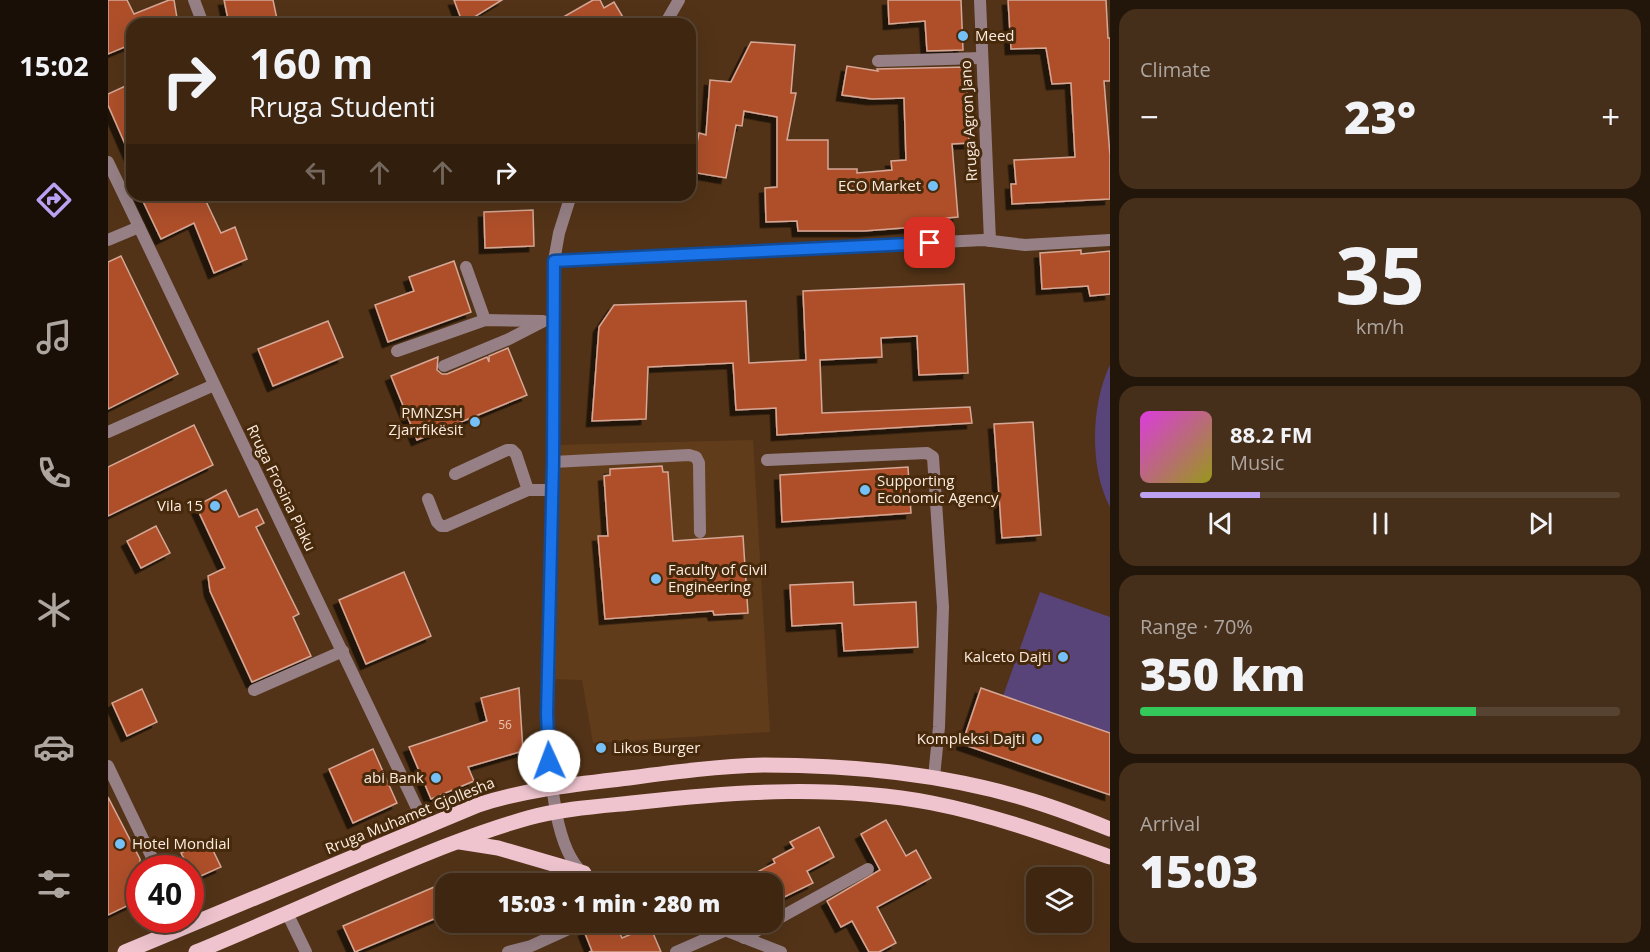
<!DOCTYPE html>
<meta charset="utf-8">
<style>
:root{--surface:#3e2611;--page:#452e1a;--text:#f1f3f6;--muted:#ada59f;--line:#574331;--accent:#bca0f2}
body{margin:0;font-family:"Open Sans",sans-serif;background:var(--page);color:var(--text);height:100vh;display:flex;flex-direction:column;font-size:22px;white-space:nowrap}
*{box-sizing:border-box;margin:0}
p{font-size:20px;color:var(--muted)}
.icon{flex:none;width:33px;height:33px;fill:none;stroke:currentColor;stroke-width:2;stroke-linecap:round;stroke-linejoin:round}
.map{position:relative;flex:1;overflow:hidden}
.details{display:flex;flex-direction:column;gap:9px;padding:9px;background:#221509;width:540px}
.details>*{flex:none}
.top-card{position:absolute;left:18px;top:18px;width:570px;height:183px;border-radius:18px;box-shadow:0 6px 24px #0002,0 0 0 2px var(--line);background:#3e2611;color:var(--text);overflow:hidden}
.buttons{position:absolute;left:918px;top:867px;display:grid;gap:12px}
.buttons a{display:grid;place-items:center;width:66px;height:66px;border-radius:12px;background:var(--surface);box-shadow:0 6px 24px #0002,0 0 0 2px var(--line);font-size:30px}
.speed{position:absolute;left:18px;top:855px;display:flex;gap:12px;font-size:30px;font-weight:700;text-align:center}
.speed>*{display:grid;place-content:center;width:78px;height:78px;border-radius:50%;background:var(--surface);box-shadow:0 6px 24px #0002,0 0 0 2px var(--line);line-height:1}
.speed .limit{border:9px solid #d22;background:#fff;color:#111}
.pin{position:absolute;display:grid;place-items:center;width:51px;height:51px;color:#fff;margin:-26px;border-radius:12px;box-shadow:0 3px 9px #0006}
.me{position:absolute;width:66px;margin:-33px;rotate:358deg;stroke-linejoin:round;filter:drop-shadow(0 0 4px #0008)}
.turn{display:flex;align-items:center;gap:21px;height:126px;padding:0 24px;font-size:27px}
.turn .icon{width:78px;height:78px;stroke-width:2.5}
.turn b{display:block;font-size:42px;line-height:51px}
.lanes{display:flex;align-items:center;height:57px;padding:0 24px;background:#0003;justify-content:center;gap:30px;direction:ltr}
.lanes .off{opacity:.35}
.big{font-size:45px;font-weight:800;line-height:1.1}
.details .widget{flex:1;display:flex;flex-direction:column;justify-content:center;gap:9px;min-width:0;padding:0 21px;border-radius:18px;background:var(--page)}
.details .dial{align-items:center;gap:0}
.dial b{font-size:78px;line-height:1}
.song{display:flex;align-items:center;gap:18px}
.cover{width:72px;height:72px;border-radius:9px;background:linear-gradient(135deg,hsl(300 70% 55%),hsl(60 70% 35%))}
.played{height:6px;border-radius:3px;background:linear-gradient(90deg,var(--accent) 25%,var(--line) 25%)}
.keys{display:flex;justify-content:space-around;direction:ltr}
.heat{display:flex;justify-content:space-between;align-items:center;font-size:33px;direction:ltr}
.charge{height:9px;border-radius:4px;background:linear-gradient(90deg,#34c759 70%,var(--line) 0)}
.trip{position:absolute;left:327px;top:873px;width:348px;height:60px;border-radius:18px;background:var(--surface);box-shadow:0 6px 24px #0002,0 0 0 2px var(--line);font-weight:800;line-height:60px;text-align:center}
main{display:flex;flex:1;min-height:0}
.tab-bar{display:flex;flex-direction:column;width:108px;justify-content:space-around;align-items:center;background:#190f07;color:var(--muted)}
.tab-bar .icon{width:42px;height:42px}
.tab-bar .on{color:var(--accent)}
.tab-bar b{font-size:27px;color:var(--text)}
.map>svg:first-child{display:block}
</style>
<main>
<nav class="tab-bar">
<b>15:02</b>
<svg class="icon on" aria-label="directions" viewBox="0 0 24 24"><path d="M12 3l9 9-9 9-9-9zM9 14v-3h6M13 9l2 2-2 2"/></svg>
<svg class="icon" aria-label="music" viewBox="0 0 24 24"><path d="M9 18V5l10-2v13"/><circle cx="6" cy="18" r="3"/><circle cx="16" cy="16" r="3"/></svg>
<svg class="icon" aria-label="phone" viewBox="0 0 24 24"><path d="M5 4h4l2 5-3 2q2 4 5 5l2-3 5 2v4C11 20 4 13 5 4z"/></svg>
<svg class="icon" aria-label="climate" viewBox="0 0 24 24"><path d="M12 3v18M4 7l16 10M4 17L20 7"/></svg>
<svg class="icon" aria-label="car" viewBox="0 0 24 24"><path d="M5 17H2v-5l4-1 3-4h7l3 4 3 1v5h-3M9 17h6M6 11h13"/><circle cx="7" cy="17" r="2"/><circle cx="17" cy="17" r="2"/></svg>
<svg class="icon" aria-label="filters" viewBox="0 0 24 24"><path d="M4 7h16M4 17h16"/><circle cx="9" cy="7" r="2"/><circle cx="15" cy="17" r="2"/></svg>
</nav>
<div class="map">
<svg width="1002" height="952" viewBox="0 0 1002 952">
<defs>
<filter id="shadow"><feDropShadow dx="-5.5" dy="5.5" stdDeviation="0" flood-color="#0009"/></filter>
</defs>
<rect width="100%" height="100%" fill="#523317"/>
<path fill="#613c1a" d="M645 440 662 732 485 743 474 680 440 679 445 445Z"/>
<g fill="#59447a">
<path d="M1002 365V507C981 468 983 404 1002 365Z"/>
<path d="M932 592 1002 617V733L895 696Z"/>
</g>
<g fill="#ae502a" stroke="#d6a796" stroke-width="1.5" filter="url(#shadow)">
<path d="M0 0H19L26 14 61 0H66L70 24H24V44L0 54Z"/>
<path d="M116 0H165L170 24H121Z"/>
<path d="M346 0H394L355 24Z"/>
<path d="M485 0H492L496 8 506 2 519 24H443Z"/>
<path d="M780 0H853L855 50 819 51 817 21 781 24Z"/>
<path d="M900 0H998L1000 38H1002V81H996L1002 155V199L904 204 903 184H908L906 160 967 157 963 83 944 84 938 48 903 49Z"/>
<path d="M643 42 687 45 683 93H688L679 140H720V169H749V173L784 170 783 161 798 160 796 98 764 99 734 95 739 66 770 71 769 69 858 67 861 143 844 144 850 217 807 221 808 227 756 231H690L689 221 658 222 657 188 669 187V117L636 111 634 126 628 125 618 178 583 172 591 133 598 135 602 80 623 82Z"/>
<path d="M24 83V160L0 105V94Z"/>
<path d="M32 195H95L113 233 127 227 139 259 106 273 86 223 53 239Z"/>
<path d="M425 210 426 246 377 248 376 212Z"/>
<path d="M973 250V254L1002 251V294L982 296 980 286 934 289 932 253Z"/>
<path d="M13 256 70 374 0 409V262Z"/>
<path d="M346 261 363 312 280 342 267 305 306 291 301 277Z"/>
<path d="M856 284 860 373 811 375 809 336 773 338 774 357 712 360 714 413 862 407 864 423 669 435 668 408 628 410 625 363 540 367 538 419 484 421 491 327 506 305 638 301 641 363 698 360 695 291Z"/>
<path d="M220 321 235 357 165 386 150 349Z"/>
<path d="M400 348 419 395 309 440 283 376 330 357 329 370 334 374H339L379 357 381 362V356Z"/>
<path d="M925 422 933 535 894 538 886 424Z"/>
<path d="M86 425 105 465 0 516V467Z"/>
<path d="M554 466 555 472H560L565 541 635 536 640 613 606 615 605 611 497 619 490 536H500L496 476 502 475V469Z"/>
<path d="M800 467 803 513 674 522 672 475Z"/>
<path d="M118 490 131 517 149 509 156 523 148 527 191 614 185 617 203 656 144 682 102 591 100 576 117 568 88 506Z"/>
<path d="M48 526 62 553 33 568 19 541Z"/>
<path d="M296 572 323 636 258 664 231 600Z"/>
<path d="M745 582 746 605 808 602 810 647 736 651 734 623 684 626 682 585Z"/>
<path d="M411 688 415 751 360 767 366 781 323 799 301 747 379 721 373 698Z"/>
<path d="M873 688 1002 733V795L854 744Z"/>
<path d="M34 689 49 722 19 736 4 703Z"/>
<path d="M265 749 289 803 245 823 221 769Z"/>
<path d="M0 797 32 859V894L22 898 25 903 0 915Z"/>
<path d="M778 820 798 856 808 850 823 878 769 907 788 943 771 952H761L744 921 733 927 719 901 772 870 753 834Z"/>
<path d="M711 827 726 857 699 871 705 883 664 903V884H658L651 871 667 863 665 859 686 848 682 842Z"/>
<path d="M100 840 113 867 86 879 82 868H81L73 853Z"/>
<path d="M338 882V914L247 952 235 926Z"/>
<path d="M484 922H507L514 938 542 926 553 952H481L484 951 476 931 482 927Z"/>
</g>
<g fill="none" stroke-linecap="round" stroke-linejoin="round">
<g stroke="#968086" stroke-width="12">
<path d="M86 0 95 24"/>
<path d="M770 61 873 58"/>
<path d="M358 267 377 320"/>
<path d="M289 351 377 320 435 321"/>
<path d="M336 366 401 339 434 322"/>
<path d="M659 460 819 453 825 457 835 607 831 727 826 777"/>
<path d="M445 462 581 455 588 457 591 463 592 532"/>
<path d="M347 474 399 450H404L408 454 420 490"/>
<path d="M320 499 329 522 333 526H338L420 490H444"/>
<path d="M146 690 235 651"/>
<path d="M664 922 760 869"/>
<path d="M636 938 664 922"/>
<path d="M568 952 616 931"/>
</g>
<g stroke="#968086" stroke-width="12">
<path d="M872 0 882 241"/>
<path d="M0 162 318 827"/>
<path d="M0 240 31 227"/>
<path d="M446 261 875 240 917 245 1002 240"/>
<path d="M0 432 106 385"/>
<path d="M0 766 49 868"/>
<path d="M448 812C452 833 459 860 476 874 482 878 491 880 498 884"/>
<path d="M179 913 198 952"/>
<path d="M596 922 673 952"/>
<path d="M400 952 423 946 476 922"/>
</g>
<g stroke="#968086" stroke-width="12">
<path d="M557 24 571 0"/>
<path d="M448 812 441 768 439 714 445 462V320L446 261 451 233 463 195"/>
</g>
<g stroke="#efc4cf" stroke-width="15">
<path d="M352 842 390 848 476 873"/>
<path d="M17 952 370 805C419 789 470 784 521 778 566 772 611 766 656 765 746 765 839 774 925 801 951 809 977 819 1002 829"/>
<path d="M88 952C141 930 193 907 246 884 303 860 360 835 420 818 457 808 496 806 533 802 629 791 729 785 824 803 885 815 943 836 1002 857"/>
</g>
</g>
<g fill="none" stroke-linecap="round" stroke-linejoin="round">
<defs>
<path id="route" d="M441 761 439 714 445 462 446 261 822 243"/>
</defs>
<use href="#route" stroke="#114b97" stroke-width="15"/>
<use href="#route" stroke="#1a73e8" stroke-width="10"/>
</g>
<g fill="#75c0f6" stroke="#47290c" stroke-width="2">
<circle cx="855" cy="36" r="6"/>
<circle cx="825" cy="186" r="6"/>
<circle cx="367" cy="422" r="6"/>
<circle cx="757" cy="490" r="6"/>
<circle cx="107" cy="506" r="6"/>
<circle cx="548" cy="579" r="6"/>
<circle cx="955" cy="657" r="6"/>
<circle cx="929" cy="739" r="6"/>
<circle cx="493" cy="748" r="6"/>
<circle cx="328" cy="778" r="6"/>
<circle cx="12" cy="844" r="6"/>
</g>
<g text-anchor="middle" stroke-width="6" stroke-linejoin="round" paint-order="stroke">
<g font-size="12" fill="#e8c5b2">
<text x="397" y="729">56</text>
</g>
<g font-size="15" fill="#fcecdf" stroke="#47290c" text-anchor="end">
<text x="867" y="41" text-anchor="start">Meed</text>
<text x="813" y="191">ECO Market</text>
<text x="355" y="418">PMNZSH<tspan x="355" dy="17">Zjarrfikësit</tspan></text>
<text x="769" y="486" text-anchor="start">Supporting<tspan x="769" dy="17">Economic Agency</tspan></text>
<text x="95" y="511">Vila 15</text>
<text x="560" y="575" text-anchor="start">Faculty of Civil<tspan x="560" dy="17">Engineering</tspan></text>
<text x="943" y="662">Kalceto Dajti</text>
<text x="917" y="744">Kompleksi Dajti</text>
<text x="505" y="753" text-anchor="start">Likos Burger</text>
<text x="316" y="783">abi Bank</text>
<text x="24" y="849" text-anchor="start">Hotel Mondial</text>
</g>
<g font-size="15" fill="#fcecdf" stroke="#47290c">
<text transform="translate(861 121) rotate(-93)" y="5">Rruga Agron Jano</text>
<text transform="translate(173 488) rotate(64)" y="5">Rruga Frosina Plaku</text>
<text transform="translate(302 816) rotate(-22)" y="5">Rruga Muhamet Gjollesha</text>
</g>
</g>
</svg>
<div class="buttons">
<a><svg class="icon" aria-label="layers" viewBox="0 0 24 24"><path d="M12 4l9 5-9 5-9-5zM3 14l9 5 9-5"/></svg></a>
</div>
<div class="speed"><div class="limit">40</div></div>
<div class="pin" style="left:822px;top:243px;background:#d93025"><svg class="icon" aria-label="arrive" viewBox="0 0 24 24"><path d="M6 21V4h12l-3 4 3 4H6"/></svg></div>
<svg class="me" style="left:441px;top:761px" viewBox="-20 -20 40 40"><circle r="19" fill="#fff"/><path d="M0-13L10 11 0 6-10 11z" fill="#1a73e8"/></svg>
<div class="trip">15:03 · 1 min · 280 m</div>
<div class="top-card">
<div class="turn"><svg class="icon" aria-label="right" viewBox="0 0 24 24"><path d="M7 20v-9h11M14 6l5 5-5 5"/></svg><div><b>160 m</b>Rruga Studenti</div></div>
<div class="lanes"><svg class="icon off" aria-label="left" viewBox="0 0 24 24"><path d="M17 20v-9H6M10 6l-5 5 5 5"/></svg><svg class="icon off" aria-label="ahead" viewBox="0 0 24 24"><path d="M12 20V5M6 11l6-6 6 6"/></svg><svg class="icon off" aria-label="ahead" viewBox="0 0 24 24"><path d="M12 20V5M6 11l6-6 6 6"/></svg><svg class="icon" aria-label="right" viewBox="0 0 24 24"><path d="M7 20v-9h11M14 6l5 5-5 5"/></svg></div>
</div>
</div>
<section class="details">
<div class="widget"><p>Climate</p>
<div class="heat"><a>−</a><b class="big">23°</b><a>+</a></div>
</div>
<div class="widget dial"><b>35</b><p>km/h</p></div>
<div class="widget">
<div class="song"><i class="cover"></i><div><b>88.2 FM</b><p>Music</p></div></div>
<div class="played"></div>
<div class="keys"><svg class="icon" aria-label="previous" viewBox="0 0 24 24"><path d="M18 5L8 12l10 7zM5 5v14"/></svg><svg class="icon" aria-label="pause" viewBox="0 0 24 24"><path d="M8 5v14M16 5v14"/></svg><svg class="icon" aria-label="next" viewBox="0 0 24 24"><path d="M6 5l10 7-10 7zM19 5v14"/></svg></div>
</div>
<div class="widget"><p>Range · 70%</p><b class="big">350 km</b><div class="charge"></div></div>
<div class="widget"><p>Arrival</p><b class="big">15:03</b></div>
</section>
</main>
